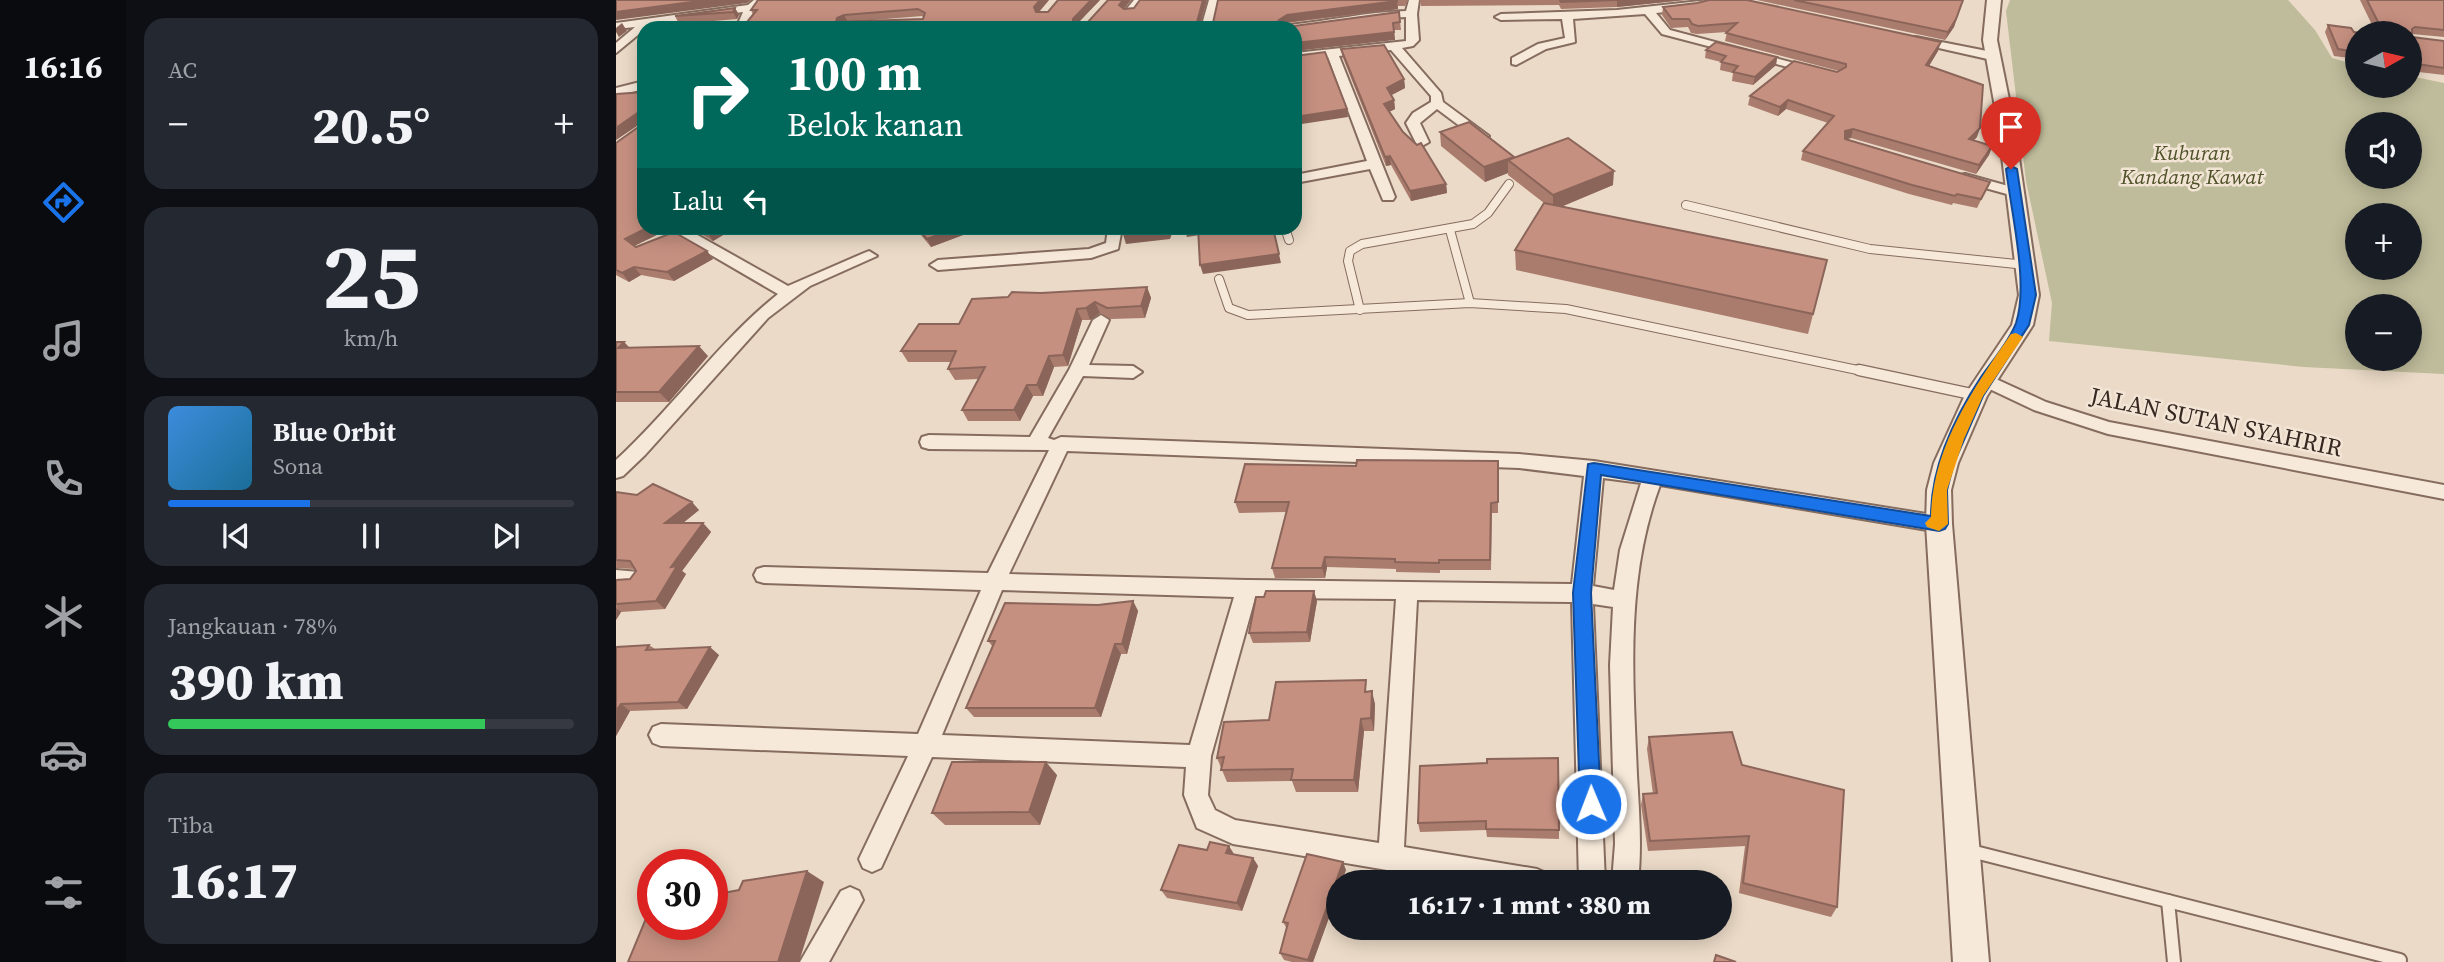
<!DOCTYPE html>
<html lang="id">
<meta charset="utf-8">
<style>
:root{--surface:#171b24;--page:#242831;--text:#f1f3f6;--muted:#9ea1a6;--line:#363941;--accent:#1a73e8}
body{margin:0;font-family:"Source Serif 4",serif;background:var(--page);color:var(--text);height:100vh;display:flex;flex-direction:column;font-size:26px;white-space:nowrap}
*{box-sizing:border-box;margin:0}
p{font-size:23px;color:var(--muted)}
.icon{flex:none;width:38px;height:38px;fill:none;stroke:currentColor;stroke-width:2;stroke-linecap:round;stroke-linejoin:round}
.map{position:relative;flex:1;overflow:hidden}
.sheet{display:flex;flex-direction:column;gap:18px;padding:18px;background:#0d0f14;width:490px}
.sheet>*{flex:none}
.top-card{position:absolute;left:21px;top:21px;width:665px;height:214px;border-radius:21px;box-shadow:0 4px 18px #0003;background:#00695c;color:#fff;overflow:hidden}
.needle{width:46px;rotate:82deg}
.tools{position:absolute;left:1729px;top:21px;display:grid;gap:14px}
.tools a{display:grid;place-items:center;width:77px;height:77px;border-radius:50%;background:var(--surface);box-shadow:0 4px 18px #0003;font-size:35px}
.speed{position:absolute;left:21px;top:849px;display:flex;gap:14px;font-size:35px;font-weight:700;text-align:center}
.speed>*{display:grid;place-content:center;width:91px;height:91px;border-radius:50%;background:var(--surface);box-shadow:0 4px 18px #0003;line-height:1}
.speed .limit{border:10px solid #d22;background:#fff;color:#111}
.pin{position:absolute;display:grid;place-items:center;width:60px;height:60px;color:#fff;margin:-72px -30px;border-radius:50% 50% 50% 0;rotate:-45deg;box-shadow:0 0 7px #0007}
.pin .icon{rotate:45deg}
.me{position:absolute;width:77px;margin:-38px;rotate:359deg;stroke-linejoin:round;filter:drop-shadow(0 0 5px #0008)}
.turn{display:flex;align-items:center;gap:24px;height:147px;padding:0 35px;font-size:32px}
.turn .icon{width:91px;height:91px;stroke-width:2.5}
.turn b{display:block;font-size:49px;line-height:60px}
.then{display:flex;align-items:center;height:66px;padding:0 35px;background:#0003;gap:14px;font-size:26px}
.big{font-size:52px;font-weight:800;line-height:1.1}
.sheet .tile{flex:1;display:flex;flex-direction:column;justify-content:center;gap:10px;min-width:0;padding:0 24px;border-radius:21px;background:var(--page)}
.sheet .dial{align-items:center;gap:0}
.dial b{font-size:91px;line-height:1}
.song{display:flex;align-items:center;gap:21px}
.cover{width:84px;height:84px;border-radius:10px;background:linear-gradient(135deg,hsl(210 70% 55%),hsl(200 70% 35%))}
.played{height:7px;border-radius:4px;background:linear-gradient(90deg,var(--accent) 35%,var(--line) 35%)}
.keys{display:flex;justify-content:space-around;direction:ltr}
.heat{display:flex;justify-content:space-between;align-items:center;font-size:38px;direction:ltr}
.charge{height:10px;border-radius:5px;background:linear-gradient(90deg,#34c759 78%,var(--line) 0)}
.trip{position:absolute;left:710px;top:870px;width:406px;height:70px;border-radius:35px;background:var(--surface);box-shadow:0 4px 18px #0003;font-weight:800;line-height:70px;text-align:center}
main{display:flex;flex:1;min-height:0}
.menu{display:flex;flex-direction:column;width:126px;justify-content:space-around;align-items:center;background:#090b0e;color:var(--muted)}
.menu .icon{width:49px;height:49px}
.menu .selected{color:var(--accent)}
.menu b{font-size:32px;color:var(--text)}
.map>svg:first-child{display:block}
</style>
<main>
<nav class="menu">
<b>16:16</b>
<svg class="icon selected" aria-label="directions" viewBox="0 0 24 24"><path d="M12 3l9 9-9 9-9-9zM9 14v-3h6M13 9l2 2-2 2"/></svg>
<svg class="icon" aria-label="music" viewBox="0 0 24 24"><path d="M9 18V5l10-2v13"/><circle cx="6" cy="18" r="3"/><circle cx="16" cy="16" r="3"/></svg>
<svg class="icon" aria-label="phone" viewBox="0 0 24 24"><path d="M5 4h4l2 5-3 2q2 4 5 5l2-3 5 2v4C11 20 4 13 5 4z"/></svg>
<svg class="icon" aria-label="climate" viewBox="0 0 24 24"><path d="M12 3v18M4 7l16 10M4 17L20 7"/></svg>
<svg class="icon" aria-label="car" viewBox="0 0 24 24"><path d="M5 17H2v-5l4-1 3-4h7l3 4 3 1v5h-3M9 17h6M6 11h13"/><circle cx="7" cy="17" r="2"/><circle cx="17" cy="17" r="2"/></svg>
<svg class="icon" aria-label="filters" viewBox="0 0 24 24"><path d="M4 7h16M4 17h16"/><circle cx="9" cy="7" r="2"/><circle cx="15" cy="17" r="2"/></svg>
</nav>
<section class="sheet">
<div class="tile"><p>AC</p>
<div class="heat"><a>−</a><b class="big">20.5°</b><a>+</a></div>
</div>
<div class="tile dial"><b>25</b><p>km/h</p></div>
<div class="tile">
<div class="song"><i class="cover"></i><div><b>Blue Orbit</b><p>Sona</p></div></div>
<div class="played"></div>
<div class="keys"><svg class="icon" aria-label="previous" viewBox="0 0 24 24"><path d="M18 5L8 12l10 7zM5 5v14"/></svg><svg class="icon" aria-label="pause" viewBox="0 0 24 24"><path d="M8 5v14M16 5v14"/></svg><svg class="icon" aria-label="next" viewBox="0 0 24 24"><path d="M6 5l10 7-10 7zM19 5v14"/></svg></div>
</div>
<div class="tile"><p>Jangkauan · 78%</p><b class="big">390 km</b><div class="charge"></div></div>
<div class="tile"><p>Tiba</p><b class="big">16:17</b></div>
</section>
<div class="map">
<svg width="1828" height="962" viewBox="0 0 1828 962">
<rect width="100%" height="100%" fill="#ebdac7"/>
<path fill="#bebc9a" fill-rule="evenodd" d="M1394 0H1672L1699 30 1716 58 1741 65V86H1794V76L1828 83V374L1688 367 1433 341 1436 303 1410 181 1390 11ZM1741 124H1794V177H1741ZM1741 215H1794V268H1741ZM1741 306H1794V359H1741Z"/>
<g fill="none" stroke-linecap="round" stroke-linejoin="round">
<defs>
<g id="service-far2">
<path d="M1070 205 1254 249 1410 265"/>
<path d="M669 228 673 240"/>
<path d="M834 230 854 303"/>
<path d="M603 279 613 308 632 315 854 303 950 309 1251 372"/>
<path d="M744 310 732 261 734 251 746 244 857 224 872 213 893 184"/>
</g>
<path id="service-far1" d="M1243 370 1360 395"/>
<g id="service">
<path d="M1351 850 1784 960"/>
<path d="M1552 901 1558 962"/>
</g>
<g id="minor">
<path d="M138 0 148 1 140 9 132 28H120L127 12 34 25 0 53V43L19 27 0 29V23L132 5Z"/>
<path d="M518 0H529L518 14H510L508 12Z"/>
<path d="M593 0H603L597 28H585Z"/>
<path d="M793 0H803L801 14 803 40 797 46 786 48 825 93 827 102 873 136 866 140 861 139 821 109 804 123 813 142 806 146 801 145 790 123 797 113 815 102V96L775 50 723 56 779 197 777 200H767L754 169 679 183V175L751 161 712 57 679 61V53L790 41V17C752 18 716 27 679 31V28H667L673 25C713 21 750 12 790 11Z"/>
<path d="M1093 0H1109L1088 8 1040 13 1054 30 1204 70 1198 74 1046 34 1029 14 957 19 959 42 930 49 900 65 896 64V58L922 44 949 38 946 19 885 20 879 17 885 14 1001 10Z"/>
<path d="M1300 37 1376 52 1382 56 1376 60 1296 42V38Z"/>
<path d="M28 81V89L0 96V88Z"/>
<path d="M1349 174 1403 189 1405 192 1398 196 1344 181V175Z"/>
<path d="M59 228H69L172 286 248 253 253 251 261 256 194 286 152 318 29 455 7 476 0 478V460C57 408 101 343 162 294L59 234 57 231Z"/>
<path d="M492 228H506L502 249 475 258 322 270 314 265 322 260 473 249 490 243Z"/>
<path d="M485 315 493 320 473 365 517 366 526 372 517 378 467 376 432 438 438 440 445 437 903 454 978 461 1323 516 1330 519 1333 524 1330 529 1323 532 1044 485C1009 579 1017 677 1021 775 1023 811 1026 846 1022 882H996L999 844 994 665 997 607 977 604 989 882H963L956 602 801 600 788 847 921 869 930 873 934 882H842L617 844 581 828 568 795 570 767 316 757 265 868 256 872 247 868 243 859 292 756 45 746 37 743 33 735 37 727 45 724 302 734 365 590 148 583 141 581 138 575 141 569 148 567 372 573 433 450 313 449 306 447 304 442 306 437 313 435 414 437 453 370 477 320ZM451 451 903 468 968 476 956 584 631 580 393 574ZM987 478 1025 483 1004 550 998 590 977 586ZM386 590 618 597 574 745 326 735ZM639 598 780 599 763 843 619 820 599 810 592 795 595 756Z"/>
<path d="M1369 374 1430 402 1493 422 1828 485V499L1492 434 1418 410 1363 384 1360 380 1363 376Z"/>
<path d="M0 570 23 572 26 578 23 584 0 586Z"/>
<path d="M234 887 243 891 247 900 213 962H184L225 891Z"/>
</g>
<path id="tertiary" d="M1371 0H1385L1381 40 1398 124 1423 295 1417 325 1371 396 1342 463 1335 490 1336 524 1373 962H1337L1310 524 1311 490 1318 463 1349 395 1396 325 1403 295 1382 124 1367 40Z"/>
</defs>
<use href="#service-far2" stroke="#866c5e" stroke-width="10"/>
<use href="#service-far1" stroke="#866c5e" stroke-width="13"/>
<use href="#service" stroke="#866c5e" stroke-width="16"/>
<use href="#minor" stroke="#866c5e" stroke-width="4"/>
<use href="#tertiary" stroke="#866c5e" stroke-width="4"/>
<use href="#service-far2" stroke="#f6e9da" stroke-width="8"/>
<use href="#service-far1" stroke="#f6e9da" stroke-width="10"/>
<use href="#service" stroke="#f6e9da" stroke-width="12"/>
<use href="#minor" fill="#f6e9da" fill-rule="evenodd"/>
<use href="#tertiary" fill="#f6e9da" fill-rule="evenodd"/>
</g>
<g fill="#aa7c6e" fill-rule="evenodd">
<path d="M142 0H433L423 12H432L442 0H484L463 22H472L515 0 508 9 518 8 524 0H591L585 22 597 23 602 0H792L789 6H782V9L671 23 678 26 783 12 785 30H778L779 40 126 28 137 15 135 10ZM306 16 307 17V19L245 21Z"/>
<path d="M804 0H1069L1001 7 945 9 943 5 805 6Z"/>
<path d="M1141 0H1347L1338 27 1329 40Z"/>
<path d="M1744 0H1828V37L1796 34V37L1828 41V75L1794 71V33H1741V59L1718 56 1709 32 1712 25 1745 33 1759 31Z"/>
<path d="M1081 3 1322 51 1313 66 1361 137 1358 140 1376 146 1373 155 1360 174 1235 138 1231 139 1374 182 1361 208 1337 203 1336 205 1293 194 1185 160 1187 151 1212 123 1170 109 1162 116 1132 105 1134 96 1223 71 1109 41 1111 32 1081 34 1075 33 1072 27 1055 28 1046 15 1047 7Z"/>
<path d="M119 8 123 15 121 19 63 24 59 16Z"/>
<path d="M725 49 788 79 789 88 775 95 778 100 779 109 773 112 787 132 830 184 831 193 795 201 775 165 770 166 727 58Z"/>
<path d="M1090 50 1161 57 1160 65 1137 85 1116 81 1117 73 1104 70 1105 62 1089 58Z"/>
<path d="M28 92V228H55L18 246 20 247 91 251 97 259 58 281 25 275 13 282 0 275V143L25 125V123L0 140V94Z"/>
<path d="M824 132 898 158 997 185 945 207 1211 260 1192 334 900 270 899 250 928 203 892 175V173L869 182 825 146Z"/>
<path d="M77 228H119L97 241 80 231Z"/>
<path d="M299 228H361L355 232 315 247Z"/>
<path d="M531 287 535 298 529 318 495 319 484 313 474 320H466L452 366 438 367 427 396H417L404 421H352L346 410 362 379 339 380 332 369 335 362H292L285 351 343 324 392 297 425 293Z"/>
<path d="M0 342H8L13 347 92 356 53 402H0Z"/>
<path d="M882 461V513H876L875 570H824V573L780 572V569L711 567 709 578H659L656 568 670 512 623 513 619 502 740 466Z"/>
<path d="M0 492 83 510 67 523H87L95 532 66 571 70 574 49 609 5 612 0 620V580L14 579 20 571 18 569 0 568Z"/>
<path d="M517 601 522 611 511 654H505L485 717H358L350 708 377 647 372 641 482 605Z"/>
<path d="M701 601 694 642 637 643 633 633Z"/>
<path d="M33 645 39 649 103 655 71 709 14 711 0 736V647Z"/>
<path d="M753 691 759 704 758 731H748L742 792H680L676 781 611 782 601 758 653 720Z"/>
<path d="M1033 737 1126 765 1221 907 1215 917 1123 893 1129 846 1032 851 1025 805 1027 794H1037L1031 749Z"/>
<path d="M804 766 943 830V839L871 837 870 830 804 832 802 823Z"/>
<path d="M441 775 424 825H329L316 813Z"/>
<path d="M591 850 637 858 642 866 626 911 551 898 545 890Z"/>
<path d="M730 870 697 962H676L668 960 664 953 671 929 667 922Z"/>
</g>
<g fill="#8b655a">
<path d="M91 0H135L131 3 0 20V12Z"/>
<path d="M424 0H433L421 14 418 7Z"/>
<path d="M475 0H484L459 26 457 22V19Z"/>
<path d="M507 0H515L505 12 503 5Z"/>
<path d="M587 0H591L583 28 581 22Z"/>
<path d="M1001 0H1069L1001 7Z"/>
<path d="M1347 0 1338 27 1329 40 1332 32Z"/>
<path d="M781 1 782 9 673 22 664 27 663 20 671 15Z"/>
<path d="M119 8 123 15 121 19 117 12Z"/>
<path d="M228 15 232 22H220L221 18Z"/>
<path d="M6 23 11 31 3 37 0 32V28Z"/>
<path d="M778 32 779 40 679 51V43Z"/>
<path d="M1325 42 1322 51 1308 74 1310 65Z"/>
<path d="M1161 57 1160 65 1137 85 1139 77Z"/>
<path d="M788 79 789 88 772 97 771 88Z"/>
<path d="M778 100 779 109 769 114 768 104Z"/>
<path d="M1172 100 1170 109 1162 116 1164 107Z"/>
<path d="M731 109 732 117 679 125V117Z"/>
<path d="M23 112 28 121 0 140V128Z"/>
<path d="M1364 128 1361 137 1350 148 1353 139Z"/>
<path d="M1237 129 1235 138 1227 140 1229 131Z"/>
<path d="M1376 146 1373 155 1360 174 1363 165Z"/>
<path d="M774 156 775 165 770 166 769 157Z"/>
<path d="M898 157V165L892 160V173L869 182 868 167Z"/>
<path d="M684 160 685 165 679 166V161Z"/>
<path d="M998 171 997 185 937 210V195Z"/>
<path d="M830 184 831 193 795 201 794 191Z"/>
<path d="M31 228H55L16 247 9 239Z"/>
<path d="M99 228H119L97 241 91 232Z"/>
<path d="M340 228H361L355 232 315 247 311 239Z"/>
<path d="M551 228H558L554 239 510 244 507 234Z"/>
<path d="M568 228H582L584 235 571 237Z"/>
<path d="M657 228 665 263 587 274 584 265Z"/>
<path d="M91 251 97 259 58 281 51 272Z"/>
<path d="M18 267 25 275 13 282 6 273Z"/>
<path d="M531 287 535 298 529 318 525 306Z"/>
<path d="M479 302 484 313 474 320 470 308Z"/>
<path d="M461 309 466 320 452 366 447 355Z"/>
<path d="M8 342 17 352 2 348Z"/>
<path d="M83 346 92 356 53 402 43 392Z"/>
<path d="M433 356 438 367 427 396 421 385Z"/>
<path d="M411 385 417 396 404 421 398 410Z"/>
<path d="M76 502 83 510 57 531 49 523Z"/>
<path d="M87 523 95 532 66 571 70 574 49 609 40 601 55 567Z"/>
<path d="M709 557 711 567 709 578 706 568Z"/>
<path d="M698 591 701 601 694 642 691 632Z"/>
<path d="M517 601 522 611 511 654 506 644Z"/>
<path d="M0 608 5 612 0 620Z"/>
<path d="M499 644 505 654 485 717 479 708Z"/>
<path d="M94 647 103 655 71 709 62 702Z"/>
<path d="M756 691 759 704 758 731 755 718Z"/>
<path d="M5 704 14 711 0 736V711Z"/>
<path d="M745 719 748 731 742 792 738 780Z"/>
<path d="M430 762 441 775 424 825 413 812Z"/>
<path d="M613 846 618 854 610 853Z"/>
<path d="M637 858 642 866 626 911 621 903Z"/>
<path d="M727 862 730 870 725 882H723V890L697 962H693L692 960Z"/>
<path d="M191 871 208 882 183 962H162Z"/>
</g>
<g fill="#c69080" stroke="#8b655a" stroke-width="2" fill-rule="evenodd">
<path d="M0 0H91L0 12Z"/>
<path d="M142 0H424L418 7 420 12H432L442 0H475L457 19V22H472L492 0H507L503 5 508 9 518 8 524 0H587L581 22 597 23 602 0H781V1L671 15 663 20 678 26 783 12 784 22 777 23 778 32 679 43V28H126L141 10H135ZM302 9 309 13 307 19 220 22 221 18 228 15Z"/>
<path d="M944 0H1001L945 2Z"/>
<path d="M1093 0H1131L1325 42 1310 65 1367 85 1364 128 1353 139 1376 146 1363 165 1237 129 1229 131V139L1374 182 1365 199 1341 194 1339 196 1296 185 1187 151 1218 116 1172 100 1164 107 1134 96 1178 61 1221 72 1230 67V64L1110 33 1121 23 1082 26 1076 24 1073 19H1056L1047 7 1081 3Z"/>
<path d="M1178 0H1347L1340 19 1332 32Z"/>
<path d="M1751 0H1828V30L1799 27 1796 29V37L1828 41V68L1794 63V33H1741V52L1722 49 1712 25 1735 28 1738 32 1745 33 1748 29 1767 32Z"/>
<path d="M119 8 117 12 59 16Z"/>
<path d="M1100 42 1161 57 1139 77 1117 72 1122 66 1105 62 1110 56 1090 50Z"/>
<path d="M768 45 788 79 771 88 778 100 768 104 787 132 801 145 805 143 830 184 794 191 774 156 769 157 725 49Z"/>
<path d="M709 52 731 109 679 117V56Z"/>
<path d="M28 92V228H31L9 239 20 247 58 232 91 251 51 272 18 267 6 273 0 270V143L25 125 23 112 0 128V94Z"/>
<path d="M853 122 898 157 868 167 824 132Z"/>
<path d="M952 138 998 171 937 195 892 160Z"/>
<path d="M679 146 684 160 679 161Z"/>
<path d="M928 203 1211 260 1197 314 899 250Z"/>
<path d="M82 228H99L91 232Z"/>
<path d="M301 228H340L311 239Z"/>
<path d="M508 228H551V229L507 234Z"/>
<path d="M582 228H657L663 254 584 265Z"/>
<path d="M531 287 525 306 491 308 479 302 470 308 461 309 447 355 433 356 421 385H411L398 410H346L369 367 332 369 340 351H285L303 324H343L356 299 392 297 396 292 425 293Z"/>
<path d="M0 342H8L2 348 83 346 43 392H0Z"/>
<path d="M741 460 882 461V502L875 503 874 560H823V563L779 562V559L709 557 706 568H656L673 502H619L629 464 740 466Z"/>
<path d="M37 484 76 502 49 523H87L55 567 61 566 40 601 0 604V580L14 579 20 571 14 561 0 560V492L21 495Z"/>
<path d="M650 591H698L691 632 633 633 640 597H648Z"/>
<path d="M517 601 506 644H499L479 708H350L379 641H372L389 603 482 605Z"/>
<path d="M33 645 30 650 94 647 62 702 5 704 0 711V647Z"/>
<path d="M750 680 749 692 756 691 755 718 745 719 738 780H675L677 769 605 770 608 757 601 758 608 722 653 720 660 682Z"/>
<path d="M1116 732 1126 765 1228 790 1221 907 1127 883 1133 836 1034 841 1027 794 1041 793 1033 737Z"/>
<path d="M942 758 943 830 870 829V821L802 823 804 766 871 763V759Z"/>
<path d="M336 762H430L413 812 316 813Z"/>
<path d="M594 842 613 846 610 853 637 858 621 903 545 890 563 845 591 850Z"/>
<path d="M691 854 727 862 692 960 664 953 672 923 667 922Z"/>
<path d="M191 871 162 962H12L36 904H37V924H96V895L123 890 127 881Z"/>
<path d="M1100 955 1120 962H1098Z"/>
</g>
<path fill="#1a73e8" stroke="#114b97" stroke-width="2" d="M1395 166 1401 169 1420 295 1413 325 1367 396 1338 463 1331 490 1332 524 1329 529 1323 531 985 475 975 593 985 804 982 811 975 814 967 811 964 804 957 593 972 464 978 463 1315 516C1315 467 1338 418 1365 377 1376 361 1393 342 1400 323 1413 285 1395 211 1390 169Z"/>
<path fill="#f59e0b" d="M1400 333 1407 337 1367 396 1348 439 1331 490 1332 524 1323 531 1311 527 1309 523 1315 517C1316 448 1357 389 1395 334Z"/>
<g text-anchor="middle" stroke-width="5" stroke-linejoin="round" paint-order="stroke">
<g font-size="21" font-style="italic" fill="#4f5229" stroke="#f3e5d6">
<text x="1576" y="160">Kuburan<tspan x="1576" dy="24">Kandang Kawat</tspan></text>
</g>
<g font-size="24" fill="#372720" stroke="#f3e5d6">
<text transform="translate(1600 422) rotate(12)" y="8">JALAN SUTAN SYAHRIR</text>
</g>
</g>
</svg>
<div class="tools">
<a><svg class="needle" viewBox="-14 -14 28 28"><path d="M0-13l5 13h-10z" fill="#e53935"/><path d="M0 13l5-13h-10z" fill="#9ea1a6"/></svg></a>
<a><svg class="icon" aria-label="sound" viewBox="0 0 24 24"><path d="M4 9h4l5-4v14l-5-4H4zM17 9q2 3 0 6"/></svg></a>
<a>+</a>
<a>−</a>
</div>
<div class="speed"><div class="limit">30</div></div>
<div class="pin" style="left:1395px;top:169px;background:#d93025"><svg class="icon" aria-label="arrive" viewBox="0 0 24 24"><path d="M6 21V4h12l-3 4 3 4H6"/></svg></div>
<svg class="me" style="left:975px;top:804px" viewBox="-20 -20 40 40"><circle r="17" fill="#1a73e8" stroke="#fff" stroke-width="3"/><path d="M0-11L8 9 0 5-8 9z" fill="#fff"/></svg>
<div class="trip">16:17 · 1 mnt · 380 m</div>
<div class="top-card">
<div class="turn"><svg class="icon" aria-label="right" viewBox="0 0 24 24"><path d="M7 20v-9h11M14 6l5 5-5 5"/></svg><div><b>100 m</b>Belok kanan</div></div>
<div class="then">Lalu<svg class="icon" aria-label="left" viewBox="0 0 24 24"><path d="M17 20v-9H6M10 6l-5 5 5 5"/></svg></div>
</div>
</div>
</main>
